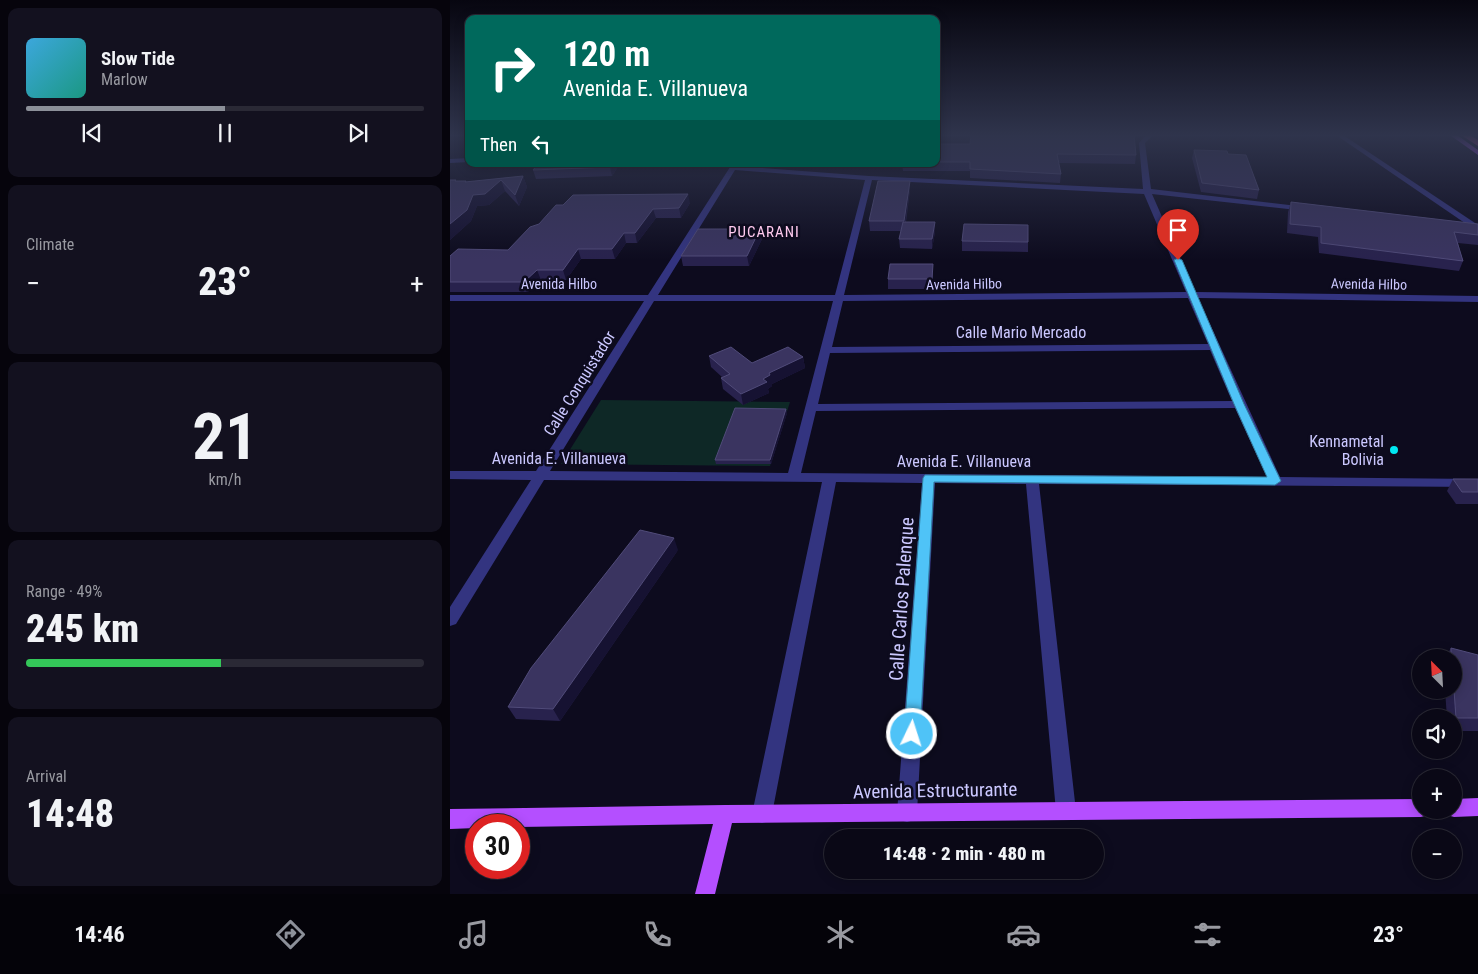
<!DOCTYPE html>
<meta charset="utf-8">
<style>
:root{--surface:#0a0816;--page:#13111f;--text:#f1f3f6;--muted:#999aa1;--line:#2a2935;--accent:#8c9099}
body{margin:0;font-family:"Roboto Condensed",sans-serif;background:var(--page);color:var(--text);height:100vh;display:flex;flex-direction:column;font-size:19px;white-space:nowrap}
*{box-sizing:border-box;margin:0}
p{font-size:16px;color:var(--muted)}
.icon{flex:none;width:28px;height:28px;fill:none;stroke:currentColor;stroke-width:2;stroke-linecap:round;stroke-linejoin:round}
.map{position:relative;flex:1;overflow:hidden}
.panel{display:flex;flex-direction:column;gap:8px;padding:8px;background:#06040c;width:450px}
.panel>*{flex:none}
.banner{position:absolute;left:15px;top:15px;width:475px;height:152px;border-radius:10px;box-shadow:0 2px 12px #0003,0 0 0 1px var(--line);background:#00695c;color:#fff;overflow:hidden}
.needle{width:32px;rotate:336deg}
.tools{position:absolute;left:962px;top:649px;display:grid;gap:10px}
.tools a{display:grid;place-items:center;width:50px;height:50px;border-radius:50%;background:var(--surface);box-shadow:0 2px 12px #0003,0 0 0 1px var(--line);font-size:25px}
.speed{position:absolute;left:15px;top:814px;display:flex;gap:10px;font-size:25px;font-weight:700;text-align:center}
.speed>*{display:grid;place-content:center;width:65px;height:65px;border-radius:50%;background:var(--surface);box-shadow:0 2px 12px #0003,0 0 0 1px var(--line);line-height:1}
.speed .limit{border:8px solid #d22;background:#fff;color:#111}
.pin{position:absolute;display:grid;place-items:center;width:42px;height:42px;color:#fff;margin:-51px -21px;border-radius:50% 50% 50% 0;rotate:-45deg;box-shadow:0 0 5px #0007}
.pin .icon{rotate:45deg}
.me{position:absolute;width:55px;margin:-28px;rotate:4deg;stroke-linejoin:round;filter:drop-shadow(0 0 4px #0008)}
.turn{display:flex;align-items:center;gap:18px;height:105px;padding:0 15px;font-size:22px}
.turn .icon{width:65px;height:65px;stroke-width:2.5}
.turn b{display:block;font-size:35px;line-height:42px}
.then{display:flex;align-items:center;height:48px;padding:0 15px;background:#0003;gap:10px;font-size:19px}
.big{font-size:38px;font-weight:800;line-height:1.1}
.panel .tile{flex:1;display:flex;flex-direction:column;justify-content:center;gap:8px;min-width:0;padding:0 18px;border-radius:10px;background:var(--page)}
.panel .dial{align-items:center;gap:0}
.dial b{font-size:65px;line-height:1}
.song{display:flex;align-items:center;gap:15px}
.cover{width:60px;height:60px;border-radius:8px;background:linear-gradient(135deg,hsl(200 70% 55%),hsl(170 70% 35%))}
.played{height:5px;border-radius:2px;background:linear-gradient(90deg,var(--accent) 50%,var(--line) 50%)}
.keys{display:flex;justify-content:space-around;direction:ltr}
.heat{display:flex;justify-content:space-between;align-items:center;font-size:28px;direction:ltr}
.charge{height:8px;border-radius:4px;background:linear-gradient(90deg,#34c759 49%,var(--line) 0)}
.trip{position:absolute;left:374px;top:829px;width:280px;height:50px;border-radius:25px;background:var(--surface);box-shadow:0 2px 12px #0003,0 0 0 1px var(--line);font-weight:800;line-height:50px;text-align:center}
.tabs{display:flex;height:80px;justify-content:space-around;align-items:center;background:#040309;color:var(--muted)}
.tabs .icon{width:35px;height:35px}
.tabs .on{color:var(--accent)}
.tabs b{font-size:22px;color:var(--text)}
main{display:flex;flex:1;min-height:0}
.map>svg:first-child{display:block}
</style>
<main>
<section class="panel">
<div class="tile">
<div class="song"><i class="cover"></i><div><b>Slow Tide</b><p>Marlow</p></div></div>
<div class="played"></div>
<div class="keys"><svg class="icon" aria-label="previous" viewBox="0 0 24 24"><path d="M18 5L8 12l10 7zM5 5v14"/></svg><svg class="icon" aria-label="pause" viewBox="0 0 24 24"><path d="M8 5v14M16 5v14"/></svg><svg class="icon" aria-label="next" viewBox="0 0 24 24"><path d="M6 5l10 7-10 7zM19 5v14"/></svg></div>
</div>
<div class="tile"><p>Climate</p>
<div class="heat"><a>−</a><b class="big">23°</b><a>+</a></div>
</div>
<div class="tile dial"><b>21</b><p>km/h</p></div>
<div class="tile"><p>Range · 49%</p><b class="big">245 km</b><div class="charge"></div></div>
<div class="tile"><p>Arrival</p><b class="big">14:48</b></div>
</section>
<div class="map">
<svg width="1028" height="894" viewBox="0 0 1028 894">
<rect width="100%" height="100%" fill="#0d0b1e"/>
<path fill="#0e2826" d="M151 400 340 402 320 466 111 464Z"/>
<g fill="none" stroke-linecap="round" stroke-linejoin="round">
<g fill="#333480" fill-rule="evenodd">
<path d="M696 135H703L695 143 701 189 856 207 860 209 856 211 702 194 745 292 1028 296V302L748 298 830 477 1028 479V487L589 484 626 811 623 818 616 820 609 818 606 811 576 484 485 483 467 813 464 820 457 822 450 820 447 813 472 483 386 482 322 814 319 821 312 823 305 821 302 814 372 482 94 480 6 624 0 626V607L81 480 0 479V471H86L194 301H0V295H198L282 164H288L287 166 419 176 693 189 689 143ZM285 170 415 180 385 295H208ZM422 180 694 194 736 292 394 295ZM738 298 758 344 382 347 393 301ZM204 301H383L338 473 100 471ZM760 350 782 401 368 404 380 353ZM785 408 817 477 351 473 366 411Z"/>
<path d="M886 135H893L1028 225V232Z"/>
<path d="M19 158V162L0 163V159Z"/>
</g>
<g fill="#b44fff" fill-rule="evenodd">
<path d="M1000 135H1007L1028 150V155Z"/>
<path d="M1028 798V816L1004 817 997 815 995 810H1004V799Z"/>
<path d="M971 799V810H980L978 815 971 817 282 823 265 894H245L263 824 69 827V825H26V828L0 829V809L275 805Z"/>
</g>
<path fill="#ff43a7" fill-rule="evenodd" d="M1011 135H1020L1028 140V146Z"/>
</g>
<g fill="#28224d">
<path d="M486 144 686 155 685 164 609 163 611 174 610 183 520 178V171H453L452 164H486Z"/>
<path d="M744 150 778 154 809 190 807 199 751 192 742 158Z"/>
<path d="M88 164H170L162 176 86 179 83 170Z"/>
<path d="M73 176 77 187 69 206 55 191 39 205 27 206 21 221 0 240V180L6 181H16L17 182Z"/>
<path d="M460 190 456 222H485V232L482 249 450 248 449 239 451 231H420L419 221Z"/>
<path d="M841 202 1028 224V245L1008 243 1013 261 1009 271 869 253 868 237 837 233 838 212Z"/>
<path d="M240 203 231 218H206L187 243H176L165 259H131L116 280H91L78 292H0V256L58 250 89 224Z"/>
<path d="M310 229 312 239 299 266H233L231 256Z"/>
<path d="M512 241 578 242V252L512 251Z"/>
<path d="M483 274 482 289H438V279Z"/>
<path d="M259 356 302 363 353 357 355 368 322 384V386L318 389 319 393 293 405 273 389 271 378 272 377 261 367Z"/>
<path d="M336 409 337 413 321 464H266L265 460Z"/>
<path d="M1003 479H1028V504H1006L997 491Z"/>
<path d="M228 550 110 721 66 719 58 707Z"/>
<path d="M1001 648 1028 655V731H1004V718H997L995 690H1004V658H995Z"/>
</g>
<g fill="#161232">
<path d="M162 164H170L162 176 160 167Z"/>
<path d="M73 176 77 187 69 206 65 195Z"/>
<path d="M51 180 55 191 39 205 27 206 21 221 0 240V224L23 195Z"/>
<path d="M460 181V190L454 231V221Z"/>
<path d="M238 194 240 203 231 218 229 208Z"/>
<path d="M203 209 206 218 187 243 185 233Z"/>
<path d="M485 222V232L482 249V239Z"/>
<path d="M310 229 312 239 299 266 297 256Z"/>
<path d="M174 233 176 243 165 259 162 249Z"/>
<path d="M128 249 131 259 116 280 113 270Z"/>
<path d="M483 264V274L482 289V279Z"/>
<path d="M87 270 91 280 78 292 74 282Z"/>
<path d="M353 357 355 368 322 384V386L318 389 319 393 293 405 291 394 313 379 319 373Z"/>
<path d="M336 409 337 413 321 464 320 460Z"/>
<path d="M224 538 228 550 110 721 103 709Z"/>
</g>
<g fill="#3a3460" stroke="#504b79">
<path d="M521 135H684L686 155 607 154 611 174 520 169V162H486V144H520Z"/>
<path d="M744 150 777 151 778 154 796 155 809 190 752 183Z"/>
<path d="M88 164H162L160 167 83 170Z"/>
<path d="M73 176 65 195 51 180 35 194 23 195 17 210 0 224V180H6L5 181H16L15 182Z"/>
<path d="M428 181H460L454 221H419Z"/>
<path d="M238 194 229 208 203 209 185 233H174L162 249H128L113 270H87L74 282H0V256L8 249 58 250 80 227 89 224 106 205H113L123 195Z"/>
<path d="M841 202 1028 224V235L1004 232 1013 261 871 243V227L840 224Z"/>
<path d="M453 222H485L482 239H449Z"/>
<path d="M514 224 578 225V242L512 241Z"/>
<path d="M248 229H310L297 256H231Z"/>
<path d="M440 264H483L482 279H438Z"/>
<path d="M281 347 302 363 338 347 353 357 319 373 320 375 313 379 317 382 291 394 271 378 280 374 259 356Z"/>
<path d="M285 408 336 409 320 460H265Z"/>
<path d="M1003 479H1028V492H1012Z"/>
<path d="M190 530 224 538 103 709 58 707 81 668Z"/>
<path d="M1001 648 1028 655V718H1006L1004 690V658H1001Z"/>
</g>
<linearGradient id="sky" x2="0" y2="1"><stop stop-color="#070610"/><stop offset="0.52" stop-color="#2f344c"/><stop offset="1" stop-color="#2f344c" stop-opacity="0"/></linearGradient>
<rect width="1028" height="260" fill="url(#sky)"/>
<path fill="#4fc3f7" stroke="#337fa1" d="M728 258 732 260 794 404 831 481 825 485 484 482 470 734 468 739 462 741 456 739 454 734 473 478 475 475 817 477 784 404 724 260Z"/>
<circle fill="#00e8f3" stroke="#0d0b1e" stroke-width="2" cx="944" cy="450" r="5"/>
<g text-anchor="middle" stroke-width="5" stroke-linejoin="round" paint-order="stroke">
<g font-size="14" fill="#cbc8ff" stroke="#0d0b1e">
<text x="109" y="289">Avenida Hilbo</text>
<text transform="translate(514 284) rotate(-1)" y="5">Avenida Hilbo</text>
<text transform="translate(919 284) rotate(1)" y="5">Avenida Hilbo</text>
</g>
<g font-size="15" letter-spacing="1" fill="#ffcaef" stroke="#0d0b1e">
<text x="314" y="237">PUCARANI</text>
</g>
<g font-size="16" fill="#cbc8ff" stroke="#0d0b1e">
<text x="571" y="338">Calle Mario Mercado</text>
<text transform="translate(129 383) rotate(-58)" y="6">Calle Conquistador</text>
<text x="109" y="464">Avenida E. Villanueva</text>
<text x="514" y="467">Avenida E. Villanueva</text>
</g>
<g font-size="16" fill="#cbc8ff" stroke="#0d0b1e" text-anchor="end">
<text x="934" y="447">Kennametal<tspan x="934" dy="18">Bolivia</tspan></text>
</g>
<g font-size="19" fill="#cbc8ff" stroke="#0d0b1e">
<text transform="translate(451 599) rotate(-86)" y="7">Calle Carlos Palenque</text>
<text transform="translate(485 790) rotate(-1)" y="7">Avenida Estructurante</text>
</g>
</g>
</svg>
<div class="tools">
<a><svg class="needle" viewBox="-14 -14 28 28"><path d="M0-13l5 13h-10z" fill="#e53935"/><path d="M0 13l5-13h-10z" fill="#999aa1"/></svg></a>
<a><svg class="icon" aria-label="sound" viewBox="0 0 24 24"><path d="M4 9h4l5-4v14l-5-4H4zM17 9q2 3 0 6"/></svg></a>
<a>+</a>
<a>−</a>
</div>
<div class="speed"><div class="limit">30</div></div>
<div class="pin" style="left:728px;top:260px;background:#d93025"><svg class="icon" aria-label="arrive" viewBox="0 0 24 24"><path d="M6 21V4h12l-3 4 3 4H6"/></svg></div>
<svg class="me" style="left:462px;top:734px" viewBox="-20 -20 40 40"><circle r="17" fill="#4fc3f7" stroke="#fff" stroke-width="3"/><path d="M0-11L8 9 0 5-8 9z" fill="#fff"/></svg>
<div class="trip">14:48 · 2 min · 480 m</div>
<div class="banner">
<div class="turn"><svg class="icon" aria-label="right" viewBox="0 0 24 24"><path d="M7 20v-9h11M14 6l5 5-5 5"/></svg><div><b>120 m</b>Avenida E. Villanueva</div></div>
<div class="then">Then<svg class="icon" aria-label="left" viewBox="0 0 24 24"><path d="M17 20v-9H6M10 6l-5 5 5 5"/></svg></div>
</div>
</div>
</main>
<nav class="tabs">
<b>14:46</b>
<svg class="icon on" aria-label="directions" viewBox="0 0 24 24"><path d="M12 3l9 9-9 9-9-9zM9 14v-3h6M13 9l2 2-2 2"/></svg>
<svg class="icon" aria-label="music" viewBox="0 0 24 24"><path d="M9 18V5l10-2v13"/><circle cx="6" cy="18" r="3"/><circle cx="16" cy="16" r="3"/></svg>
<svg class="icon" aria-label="phone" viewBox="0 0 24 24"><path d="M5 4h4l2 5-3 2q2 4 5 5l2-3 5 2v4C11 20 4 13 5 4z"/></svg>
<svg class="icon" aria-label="climate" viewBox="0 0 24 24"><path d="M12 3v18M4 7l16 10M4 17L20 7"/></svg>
<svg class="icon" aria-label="car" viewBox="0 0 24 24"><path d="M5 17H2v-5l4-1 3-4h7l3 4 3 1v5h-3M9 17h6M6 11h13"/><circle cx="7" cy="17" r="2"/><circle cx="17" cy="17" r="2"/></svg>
<svg class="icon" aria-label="filters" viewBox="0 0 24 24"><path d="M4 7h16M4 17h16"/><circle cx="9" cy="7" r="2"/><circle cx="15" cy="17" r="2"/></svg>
<b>23°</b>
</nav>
